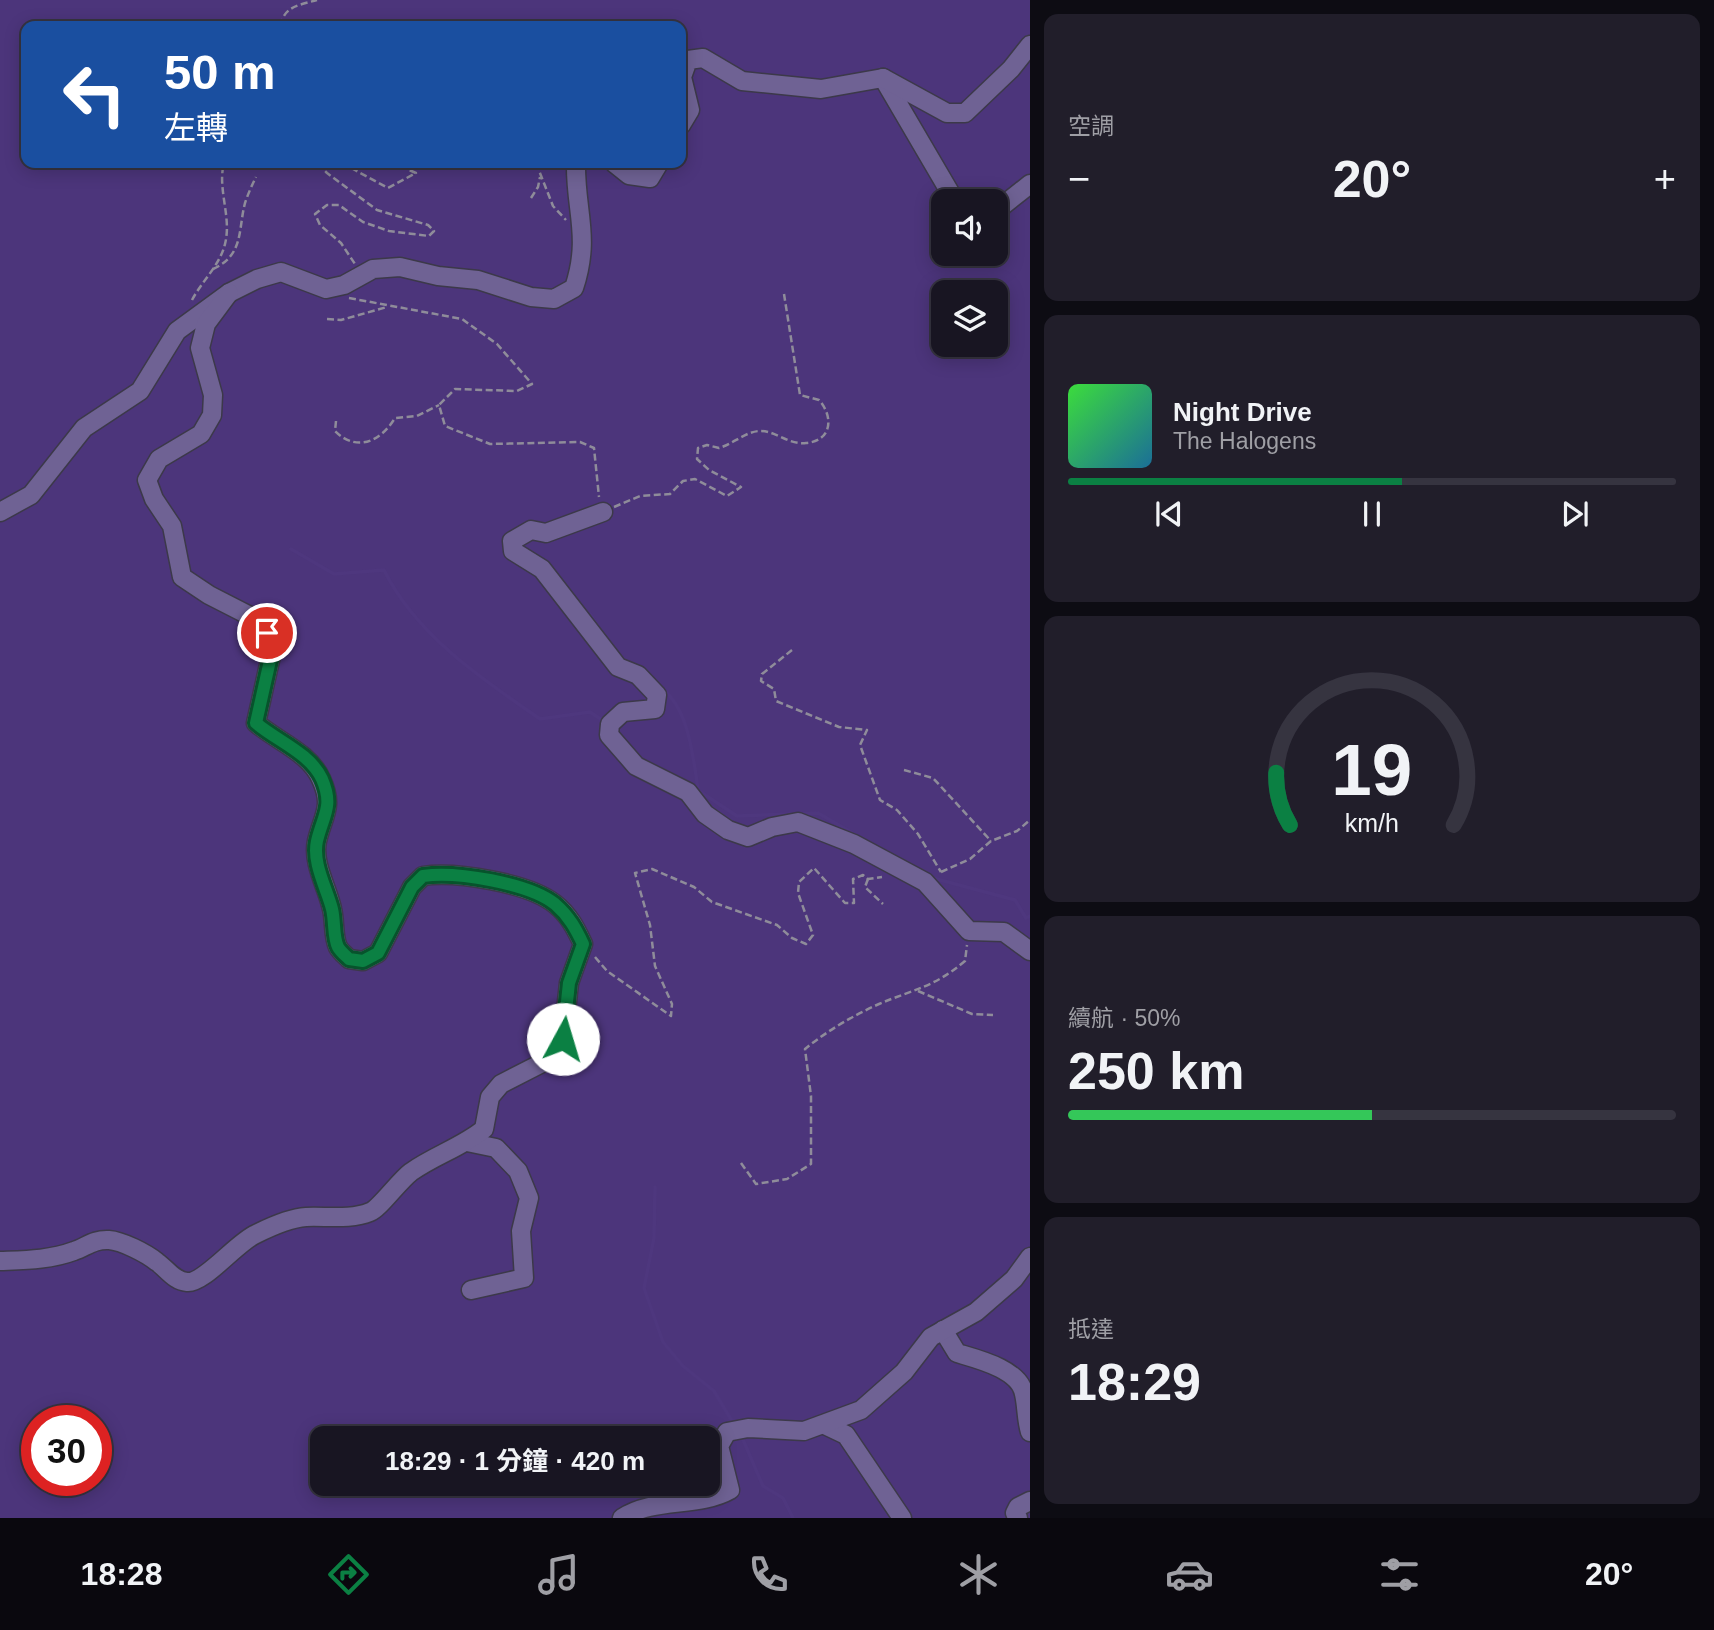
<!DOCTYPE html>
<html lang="zh-TW">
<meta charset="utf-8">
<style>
:root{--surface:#181522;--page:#211e2a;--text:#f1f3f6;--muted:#9f9fa5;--line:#363440;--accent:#0b8043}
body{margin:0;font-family:Helvetica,"Noto Sans TC",sans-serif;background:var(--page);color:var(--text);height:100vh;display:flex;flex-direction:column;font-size:26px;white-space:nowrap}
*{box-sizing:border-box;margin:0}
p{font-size:23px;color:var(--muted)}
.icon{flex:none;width:38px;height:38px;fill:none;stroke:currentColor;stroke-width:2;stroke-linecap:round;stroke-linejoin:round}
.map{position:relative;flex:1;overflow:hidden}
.details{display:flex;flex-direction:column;gap:14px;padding:14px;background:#0d0c13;width:684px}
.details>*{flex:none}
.hud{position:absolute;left:21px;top:21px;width:665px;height:147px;border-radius:14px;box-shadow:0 4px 18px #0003,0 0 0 2px var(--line);background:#1a4fa0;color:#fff;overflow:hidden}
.fabs{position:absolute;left:931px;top:189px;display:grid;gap:14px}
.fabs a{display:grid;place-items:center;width:77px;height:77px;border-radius:14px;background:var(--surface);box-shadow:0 4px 18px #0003,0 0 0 2px var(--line);font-size:35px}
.speed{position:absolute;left:21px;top:1405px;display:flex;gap:14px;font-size:35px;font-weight:700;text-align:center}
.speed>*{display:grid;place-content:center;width:91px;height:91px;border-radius:50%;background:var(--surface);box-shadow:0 4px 18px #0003,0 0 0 2px var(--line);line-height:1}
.speed .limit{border:10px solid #d22;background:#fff;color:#111}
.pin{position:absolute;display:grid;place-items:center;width:60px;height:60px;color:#fff;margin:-30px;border:4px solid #fff;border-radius:50%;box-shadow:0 2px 7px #0007}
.me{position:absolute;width:77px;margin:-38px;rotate:6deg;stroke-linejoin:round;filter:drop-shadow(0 0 5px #0008)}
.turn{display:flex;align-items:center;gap:24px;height:147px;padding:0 28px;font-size:32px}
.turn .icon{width:91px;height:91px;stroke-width:2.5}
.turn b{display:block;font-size:49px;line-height:60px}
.big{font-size:52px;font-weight:700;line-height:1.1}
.details .tile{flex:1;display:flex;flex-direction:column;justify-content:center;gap:10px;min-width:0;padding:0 24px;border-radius:14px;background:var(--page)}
.details .dial{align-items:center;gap:0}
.dial svg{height:182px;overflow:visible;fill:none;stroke:var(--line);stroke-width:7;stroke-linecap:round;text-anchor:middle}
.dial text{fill:var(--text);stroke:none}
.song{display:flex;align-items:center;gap:21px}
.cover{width:84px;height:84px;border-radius:10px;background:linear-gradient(135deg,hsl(120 70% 55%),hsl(200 70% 35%))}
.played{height:7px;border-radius:4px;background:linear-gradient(90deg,var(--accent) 55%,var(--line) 55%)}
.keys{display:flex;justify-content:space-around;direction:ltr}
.heat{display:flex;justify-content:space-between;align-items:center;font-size:38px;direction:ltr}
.charge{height:10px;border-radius:5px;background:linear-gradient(90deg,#34c759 50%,var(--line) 0)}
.trip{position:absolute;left:310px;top:1426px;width:410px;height:70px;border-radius:14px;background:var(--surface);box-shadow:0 4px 18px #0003,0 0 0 2px var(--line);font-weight:700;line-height:70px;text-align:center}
.tabs{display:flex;height:112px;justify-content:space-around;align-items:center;background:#0a080e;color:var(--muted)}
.tabs .icon{width:49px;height:49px}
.tabs .active{color:var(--accent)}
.tabs b{font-size:32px;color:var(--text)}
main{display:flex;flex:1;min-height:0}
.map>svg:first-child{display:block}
</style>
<main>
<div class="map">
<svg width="1030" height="1518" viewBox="0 0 1030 1518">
<rect width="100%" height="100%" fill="#201c2d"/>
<path fill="#4c357b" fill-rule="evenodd" d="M0 0H1030V1518H0ZM26 26H681V163H26ZM943 201H996V254H943ZM943 292H996V345H943ZM37 1421H96V1480H37ZM322 1438H707V1484H322Z"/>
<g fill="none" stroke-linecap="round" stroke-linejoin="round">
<g stroke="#4e377e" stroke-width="3.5">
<path d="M291 549 334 574 384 570C416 635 482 679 540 719L590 712 605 722"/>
<path d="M590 614 598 627"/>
<path d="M617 653 630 664"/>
<path d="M661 688C689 708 693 757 698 789"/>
<path d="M693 787 737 816 818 813 868 842"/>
<path d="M929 877 1015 900 1026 918 1030 916"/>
<path d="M655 1187 654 1238 644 1288 663 1342 683 1366 714 1391 735 1426"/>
<path d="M741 1435 763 1486 783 1498 793 1518"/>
</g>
<defs>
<g id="minor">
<path d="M883 78 955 201"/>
<path d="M681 125 690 110 682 77 688 60 703 58 742 81 821 89 883 78 947 113H965L1011 69 1030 45"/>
<path d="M614 163 629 175 650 178 659 163"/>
<path d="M996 211 1030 184"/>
<path d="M0 512 31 495 84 428 140 391 177 331 229 293 257 279 281 272 326 289 344 285 373 269 400 267 438 276 478 280 531 297 554 299 574 288C591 237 575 210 576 163"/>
<path d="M603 512 546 533 531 530 512 541 513 551 542 569 618 667 638 675 657 695 655 709 623 712 610 724 609 735 636 766 688 792 705 814 728 830 748 837 772 827 798 822 854 844 925 882 969 931 1004 932 1030 951"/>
<path d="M467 1142 496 1148 518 1171 529 1198 521 1231 524 1278 471 1290"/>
<path d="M0 1261C24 1260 50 1260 74 1251 86 1247 94 1239 109 1240 122 1241 146 1253 157 1262 167 1269 174 1281 187 1282 204 1284 237 1242 256 1234 270 1227 290 1218 306 1217 326 1216 351 1220 370 1212 379 1209 399 1181 411 1172 435 1155 462 1147 484 1129L490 1097 501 1084 544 1062 556 1052 563 1039 569 983 583 944C576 929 569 915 555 904 529 883 455 871 423 876L412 887 378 953 363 961 349 959C346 956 340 951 338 947 333 937 335 921 332 909 328 889 312 863 317 841 323 815 334 807 321 779 310 753 277 741 256 723L271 656 267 633 254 618 209 595 182 577 172 526 154 499 147 480 159 459 201 434 212 415 213 395 200 348 206 324 229 293"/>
<path d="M943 1330 957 1353C977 1359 1020 1369 1024 1394 1027 1407 1026 1419 1030 1432"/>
<path d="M825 1425 846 1435 902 1518"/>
<path d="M622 1518C654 1497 698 1508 730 1490L719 1446 727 1432 748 1428 804 1431 861 1410 904 1372 931 1337 976 1312 1014 1279 1030 1257"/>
<path d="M1018 1518 1015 1513 1018 1507 1030 1501"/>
</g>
</defs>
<use href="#minor" stroke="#3c3949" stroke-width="21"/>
<g stroke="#8f8c9a" stroke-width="2.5" stroke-dasharray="7 3.5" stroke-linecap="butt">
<path d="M281 26C283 6 300 5 317 0"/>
<path d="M321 163 320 166 327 173 377 210 428 225 434 231 429 236 389 231 363 222 339 205H327L315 214 320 225 341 243 355 264"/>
<path d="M342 163 388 188 416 173 393 163"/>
<path d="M536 163 553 206 566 220"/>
<path d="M531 198 538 187 540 177"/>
<path d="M213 269C244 255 238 230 245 203 248 194 252 185 256 177"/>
<path d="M349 298 462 319 497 344 532 384 517 391 455 389 439 405 445 426 490 444 580 442 594 448 599 497"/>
<path d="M192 300C202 281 220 265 225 244 232 217 217 189 224 163"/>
<path d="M327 319 341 320 387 307"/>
<path d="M336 421 335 431C357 453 381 441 395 418L417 416 439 405"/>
<path d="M614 507 640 496 670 494 683 481 695 479 727 496 741 487 709 470 697 459 698 448 707 445 719 448C733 444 745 432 759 431 775 430 788 445 806 443 832 441 834 417 819 400L800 395 784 294"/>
<path d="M792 650 762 674 761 681 774 689 776 701 839 727 867 730 860 745 880 800 897 810 918 834 941 872"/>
<path d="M904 770 933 778 991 841"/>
<path d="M941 872 970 859 991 841 1017 831 1030 820"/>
<path d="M868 879 865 887 883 904"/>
<path d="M595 957 607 971 671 1016 672 1004 655 966 650 925 635 873 652 869 694 887 712 902 777 925 792 938 806 944 813 935 798 893 799 882 814 868 845 903H854L853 879 863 875 868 879 882 877"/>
<path d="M918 991 972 1014 993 1015"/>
<path d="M741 1163 756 1184 787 1179 811 1164V1096L805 1049C827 1031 852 1016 879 1004 914 989 933 988 965 961L967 945"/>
</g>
<use href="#minor" stroke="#6f6294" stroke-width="18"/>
</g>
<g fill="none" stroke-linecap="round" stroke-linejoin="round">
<defs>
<path id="route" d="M267 633 271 656 256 723C277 741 310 753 322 779 334 807 323 815 317 841 312 863 327 889 332 909 335 921 333 937 338 947 340 951 346 956 349 959L363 961 378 953 412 887 423 876C455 871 529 883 555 904 569 916 576 929 583 944L569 983 563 1039"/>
</defs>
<use href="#route" stroke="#07532c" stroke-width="18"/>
<use href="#route" stroke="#0b8043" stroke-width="12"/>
</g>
</svg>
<div class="fabs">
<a><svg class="icon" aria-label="sound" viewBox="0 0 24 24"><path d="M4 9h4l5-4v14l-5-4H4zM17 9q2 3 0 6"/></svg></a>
<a><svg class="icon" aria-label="layers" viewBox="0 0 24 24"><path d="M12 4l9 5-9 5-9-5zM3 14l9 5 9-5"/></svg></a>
</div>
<div class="speed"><div class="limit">30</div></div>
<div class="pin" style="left:267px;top:633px;background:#d93025"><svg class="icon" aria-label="arrive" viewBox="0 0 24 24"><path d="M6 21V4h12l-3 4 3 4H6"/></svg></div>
<svg class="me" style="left:563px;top:1039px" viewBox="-20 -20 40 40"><circle r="19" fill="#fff"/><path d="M0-13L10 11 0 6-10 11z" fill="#0b8043"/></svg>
<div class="trip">18:29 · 1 分鐘 · 420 m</div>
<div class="hud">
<div class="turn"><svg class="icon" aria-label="left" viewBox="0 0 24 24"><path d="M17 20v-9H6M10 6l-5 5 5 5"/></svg><div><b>50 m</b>左轉</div></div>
</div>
</div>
<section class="details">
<div class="tile"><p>空調</p>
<div class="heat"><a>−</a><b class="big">20°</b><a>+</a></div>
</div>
<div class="tile">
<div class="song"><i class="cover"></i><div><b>Night Drive</b><p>The Halogens</p></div></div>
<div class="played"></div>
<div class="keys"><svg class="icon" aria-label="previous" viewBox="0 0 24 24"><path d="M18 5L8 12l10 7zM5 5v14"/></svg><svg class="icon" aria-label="pause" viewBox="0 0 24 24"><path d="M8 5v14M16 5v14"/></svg><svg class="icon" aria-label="next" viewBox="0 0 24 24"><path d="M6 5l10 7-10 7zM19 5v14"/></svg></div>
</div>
<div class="tile dial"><svg viewBox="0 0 100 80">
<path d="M14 69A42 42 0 1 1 86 69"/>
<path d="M14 69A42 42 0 0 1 8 46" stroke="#0b8043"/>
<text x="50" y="56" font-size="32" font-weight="700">19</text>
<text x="50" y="72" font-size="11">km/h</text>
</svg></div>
<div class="tile"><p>續航 · 50%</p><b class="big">250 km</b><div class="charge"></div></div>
<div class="tile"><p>抵達</p><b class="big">18:29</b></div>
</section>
</main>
<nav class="tabs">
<b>18:28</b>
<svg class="icon active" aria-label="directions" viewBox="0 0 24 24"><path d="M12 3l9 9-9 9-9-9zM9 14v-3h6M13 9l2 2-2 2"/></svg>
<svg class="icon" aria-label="music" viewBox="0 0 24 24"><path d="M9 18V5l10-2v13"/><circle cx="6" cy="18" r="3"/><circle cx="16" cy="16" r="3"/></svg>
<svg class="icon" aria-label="phone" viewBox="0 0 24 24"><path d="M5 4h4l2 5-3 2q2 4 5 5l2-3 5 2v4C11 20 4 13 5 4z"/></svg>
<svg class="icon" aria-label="climate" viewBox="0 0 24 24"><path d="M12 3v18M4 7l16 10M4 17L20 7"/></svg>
<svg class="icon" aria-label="car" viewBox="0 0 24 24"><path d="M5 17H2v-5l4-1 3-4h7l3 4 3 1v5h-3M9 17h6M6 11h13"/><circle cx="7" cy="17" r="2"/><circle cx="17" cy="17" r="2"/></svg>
<svg class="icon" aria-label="filters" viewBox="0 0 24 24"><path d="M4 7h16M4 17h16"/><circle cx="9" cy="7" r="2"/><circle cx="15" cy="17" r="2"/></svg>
<b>20°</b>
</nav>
